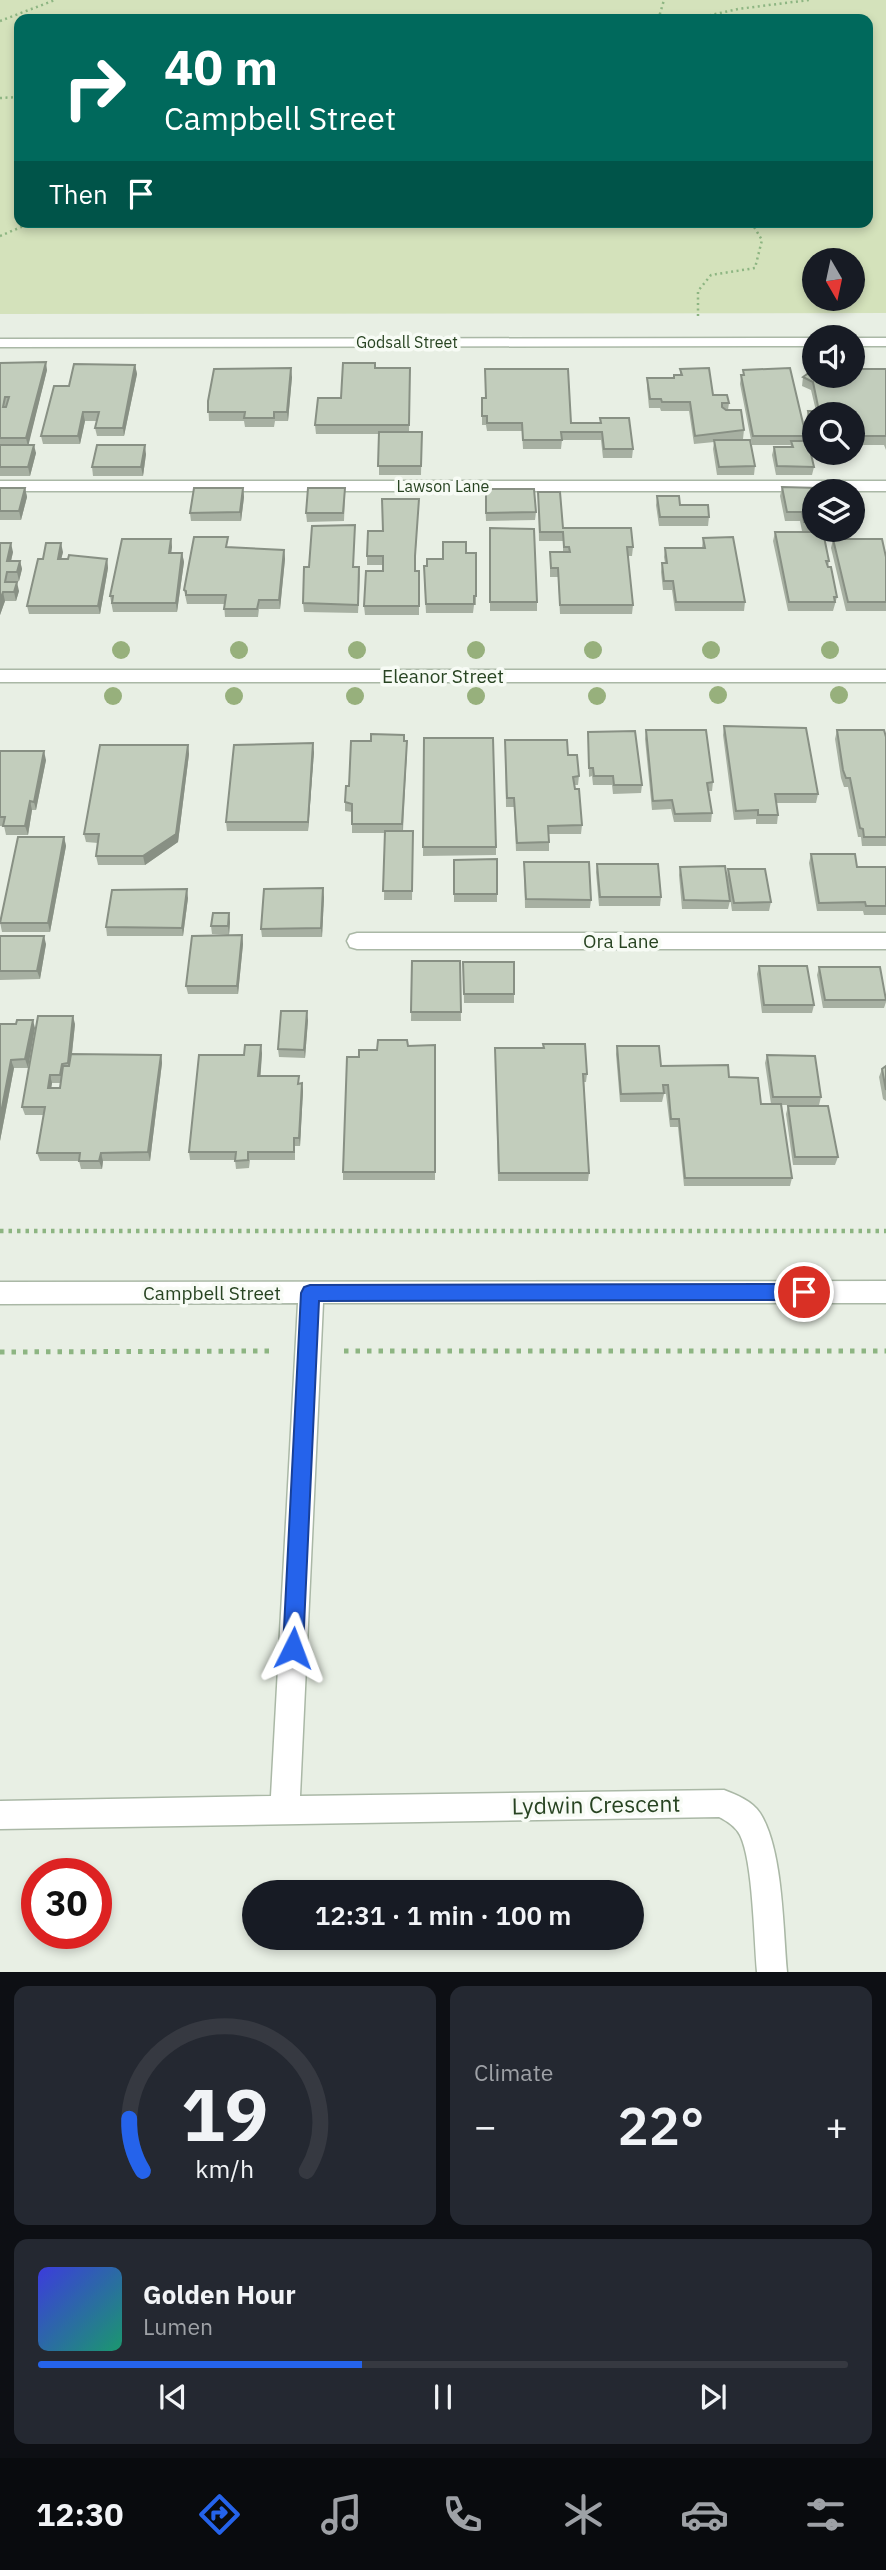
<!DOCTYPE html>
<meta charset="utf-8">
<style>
:root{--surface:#171b24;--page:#242831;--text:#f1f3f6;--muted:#9ea1a6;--line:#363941;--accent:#2563eb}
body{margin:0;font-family:"IBM Plex Sans",sans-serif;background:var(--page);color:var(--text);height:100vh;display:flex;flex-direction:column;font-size:26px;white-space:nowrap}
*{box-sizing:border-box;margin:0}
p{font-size:23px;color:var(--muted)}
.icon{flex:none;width:38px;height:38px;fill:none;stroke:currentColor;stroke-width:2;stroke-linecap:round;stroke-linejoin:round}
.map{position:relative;height:1972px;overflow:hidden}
.side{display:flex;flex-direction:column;gap:14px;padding:14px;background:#0d0f14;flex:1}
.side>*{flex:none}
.guide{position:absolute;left:14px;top:14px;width:859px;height:214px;border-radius:14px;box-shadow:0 4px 10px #0003;background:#00695c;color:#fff;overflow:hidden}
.needle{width:46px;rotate:171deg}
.controls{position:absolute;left:802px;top:248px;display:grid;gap:14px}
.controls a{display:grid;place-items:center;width:63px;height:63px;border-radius:50%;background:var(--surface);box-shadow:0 4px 10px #0003;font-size:35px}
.speed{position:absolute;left:21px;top:1858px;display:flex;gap:14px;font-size:35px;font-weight:700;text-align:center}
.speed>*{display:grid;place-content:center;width:91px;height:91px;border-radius:50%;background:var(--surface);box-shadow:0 4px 10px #0003;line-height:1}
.speed .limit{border:10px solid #d22;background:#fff;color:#111}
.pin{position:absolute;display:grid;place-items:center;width:60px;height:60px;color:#fff;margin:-30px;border:4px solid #fff;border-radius:50%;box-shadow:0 2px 7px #0007}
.me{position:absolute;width:77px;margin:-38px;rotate:3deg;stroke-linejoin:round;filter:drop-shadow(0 0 5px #0008)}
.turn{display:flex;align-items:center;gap:24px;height:147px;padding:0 35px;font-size:32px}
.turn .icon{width:91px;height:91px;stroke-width:2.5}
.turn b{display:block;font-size:49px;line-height:60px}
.then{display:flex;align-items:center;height:66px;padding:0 35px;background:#0003;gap:14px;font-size:26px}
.big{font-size:52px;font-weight:600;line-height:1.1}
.side .tile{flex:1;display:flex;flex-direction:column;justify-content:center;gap:10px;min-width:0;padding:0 24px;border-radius:14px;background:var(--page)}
.side .dial{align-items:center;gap:0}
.dial svg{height:182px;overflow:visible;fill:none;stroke:var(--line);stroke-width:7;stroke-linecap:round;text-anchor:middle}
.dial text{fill:var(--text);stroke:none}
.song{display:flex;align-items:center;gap:21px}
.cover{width:84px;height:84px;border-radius:10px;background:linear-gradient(135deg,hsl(240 70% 55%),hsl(160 70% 35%))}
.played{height:7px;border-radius:4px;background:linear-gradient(90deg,var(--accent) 40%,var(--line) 40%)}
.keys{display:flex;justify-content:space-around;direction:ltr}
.heat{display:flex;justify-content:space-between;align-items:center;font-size:38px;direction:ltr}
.side .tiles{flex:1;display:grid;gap:14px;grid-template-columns:1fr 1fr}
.tile:last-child{grid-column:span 2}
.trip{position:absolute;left:242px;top:1880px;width:402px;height:70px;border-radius:35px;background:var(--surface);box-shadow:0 4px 10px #0003;font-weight:600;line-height:70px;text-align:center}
.tabs{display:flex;height:112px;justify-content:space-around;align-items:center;background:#090b0e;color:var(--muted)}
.tabs .icon{width:49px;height:49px}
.tabs .current{color:var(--accent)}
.tabs b{font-size:32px;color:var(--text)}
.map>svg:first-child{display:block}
</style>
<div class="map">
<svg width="886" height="1972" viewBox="0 0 886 1972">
<rect width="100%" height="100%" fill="#e8efe4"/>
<path fill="#d4e2bb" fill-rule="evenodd" d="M0 0H886V313L0 314ZM19 19H868V222H19ZM814 261H852V299H814Z"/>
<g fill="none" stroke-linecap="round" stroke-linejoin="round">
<defs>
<rect id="service" x="0" y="481" width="886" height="10"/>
<g id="minor">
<path d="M814 338V346L0 347V339Z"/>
<path d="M851 338H886V346H852Z"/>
<rect x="0" y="670" width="886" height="12"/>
<path d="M357 933H886V949H357L350 947 347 941 350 935Z"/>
<path d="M886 1281V1303H323L300 1796 724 1790C737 1795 752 1801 760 1813 783 1849 783 1929 787 1972H757C754 1939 753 1861 740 1835 736 1827 727 1821 719 1817L0 1829V1801L271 1796 298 1303 0 1304V1282Z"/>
</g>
</defs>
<use href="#service" stroke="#aab8a6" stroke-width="3"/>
<use href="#minor" stroke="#aab8a6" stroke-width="3"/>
<g stroke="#8db582" stroke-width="2.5" stroke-dasharray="2 3.5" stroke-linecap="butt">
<path d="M661 19 659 17 664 0"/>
<path d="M693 19 738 9 809 0"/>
<path d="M0 21 55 0"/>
<path d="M0 98 19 97"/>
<path d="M0 236 33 222"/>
<path d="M698 316V291L711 275 755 268 762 240 751 222"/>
</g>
<path stroke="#8db582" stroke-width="4.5" stroke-dasharray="3.5 5" stroke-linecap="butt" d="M0 1231H886"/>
<g stroke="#8db582" stroke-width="5" stroke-dasharray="4.5 7" stroke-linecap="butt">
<path d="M344 1351H886"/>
<path d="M0 1352 272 1351"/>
</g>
<use href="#service" fill="#fff" fill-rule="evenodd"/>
<use href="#minor" fill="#fff" fill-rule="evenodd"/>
</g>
<g fill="#97b07c">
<circle cx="121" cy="650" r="9"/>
<circle cx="239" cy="650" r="9"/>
<circle cx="357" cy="650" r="9"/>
<circle cx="476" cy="650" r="9"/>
<circle cx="593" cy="650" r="9"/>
<circle cx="711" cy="650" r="9"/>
<circle cx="830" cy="650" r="9"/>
<circle cx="718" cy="695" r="9"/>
<circle cx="839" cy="695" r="9"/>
<circle cx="113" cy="696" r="9"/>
<circle cx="234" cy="696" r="9"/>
<circle cx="355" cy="696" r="9"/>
<circle cx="476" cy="696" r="9"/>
<circle cx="597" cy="696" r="9"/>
</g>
<g fill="#a7b0a2" fill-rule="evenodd">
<path d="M0 363 47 370 28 445 36 453 30 476H0Z"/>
<path d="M135 365 137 374 124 436H97L95 428 97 421H85L80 444H43L41 436 69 386Z"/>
<path d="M376 368H410L409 432H422L421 475H379V434H316L315 425 341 398Z"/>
<path d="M680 369 713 395 729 403 728 410 744 430 743 439 734 440 755 466 754 475H717L713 449 714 442 694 444 689 411H661L660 408H649L647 387V378H674V375H680Z"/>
<path d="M886 369V450L884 445H856L854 436H852V415H814V436H810L806 419 808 411H816L811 390 802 386 803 377Z"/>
<path d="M743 370 806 436 805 441 814 467 812 475H776L772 455 774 447H790L791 445H752L740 384 741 375H743Z"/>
<path d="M292 377 288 421H275L274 427H245L244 421H209L208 401Z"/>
<path d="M482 398H486L571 423H600V418L633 449 632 458H603L601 440H562L561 449H523L522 431H487L486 425H482Z"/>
<path d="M146 454 143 476H93L92 467Z"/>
<path d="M782 487 814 492V530H815V531H802L800 521H785L780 496Z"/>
<path d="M0 488H25L27 497 21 520H0Z"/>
<path d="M243 488 244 497 241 521H191L190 513Z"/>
<path d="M538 492 563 528 633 547 632 556H628L633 605 632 614H560L558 577H550V552H563V541H539Z"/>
<path d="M345 496 344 521 307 522 306 513Z"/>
<path d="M657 496 709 517 708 526H659L656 505Z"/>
<path d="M485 498 536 512 535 520 486 521Z"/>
<path d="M419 499 415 565V571H419V615H365L364 606 383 571V565H367V556L383 531Z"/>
<path d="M355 525 353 567H359L360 576 358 613 304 612 303 603 309 567Z"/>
<path d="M490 528 537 602V611H490Z"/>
<path d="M775 532 829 561 828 567 837 597 833 611H788L773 541Z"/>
<path d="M703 538 745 602 744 611H675L672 590H663L661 572 662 563H665L664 557 665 548H702Z"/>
<path d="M171 539 172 547 171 553H182L184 562 177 612H113L110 596Z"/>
<path d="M833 539 886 557V611H846L831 548Z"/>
<path d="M0 543 13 552 11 561H20L22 569 19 581 9 582 19 591 16 601H5L0 615Z"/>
<path d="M229 547 284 550 285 559 280 609H259L258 617H225L224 604H187L184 590Z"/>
<path d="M63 552 61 559H107L108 568 100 614H29L27 606 43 559Z"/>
<path d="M466 553H476V605H474L473 613H426L424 575 443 559Z"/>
<path d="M724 726 818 794 816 803H776L778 815 777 824H756V819L734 820 723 735Z"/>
<path d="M646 730 713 782 712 791H708L712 813 711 822H674L671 809 652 810 645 739Z"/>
<path d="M837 730 886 737V846H862L861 837H858L848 787H844L841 778 835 739Z"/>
<path d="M588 732 642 785 641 793 613 794 612 785H593L592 776 589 777Z"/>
<path d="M424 738 496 847V855L423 856Z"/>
<path d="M505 740 568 755 579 776 578 785H574L582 825 581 834H549V851H516L514 807H506Z"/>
<path d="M404 741 407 750 403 831H413L412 900H384L385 833H352V812L345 811V802L349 786Z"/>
<path d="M188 745 189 754 178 842 145 865H98L96 856 98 843 86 842 84 834Z"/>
<path d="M0 751 46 760 36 810H32L28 835H6L4 826H0Z"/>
<path d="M314 752 308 831H227L226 822Z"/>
<path d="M64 837 66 846 50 932H2L0 922Z"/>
<path d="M811 854 857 867H886V915H864L863 911H817L809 863Z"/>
<path d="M454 860 497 894V902H454Z"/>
<path d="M524 862 591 900 590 908H525Z"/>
<path d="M597 864 661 897 660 906H599L596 872Z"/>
<path d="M680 867 730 901 728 909H682L679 875Z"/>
<path d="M728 869 771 902 769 911H732L727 877Z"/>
<path d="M324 897 322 937H262L261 929Z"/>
<path d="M188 898 183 936H107L106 927Z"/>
<path d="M229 913 230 922 229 935 212 934 211 926Z"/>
<path d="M242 935 243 944 238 994H188L186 986Z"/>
<path d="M0 936 46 944 40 979 0 980Z"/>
<path d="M412 961H460L461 1021H411Z"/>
<path d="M463 962 514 994V1003H464Z"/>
<path d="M759 966 814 1005 812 1013H762L757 974Z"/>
<path d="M819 967 886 996V1002L884 1008H823L817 975Z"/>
<path d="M308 1020 305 1058 279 1057 278 1049Z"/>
<path d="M0 1024 35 1028 28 1068H14L0 1141Z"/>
<path d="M75 1024 72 1054 161 1055 162 1063 150 1161H103L102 1169H81L79 1161H40L37 1153 44 1115H25L22 1107ZM52 1083H60V1088H51Z"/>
<path d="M543 1044 587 1074 586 1082H584L589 1173 588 1181H498L495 1048H543Z"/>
<path d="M435 1045V1180H343V1172L359 1057 377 1050Z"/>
<path d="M617 1046 661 1066 729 1077 761 1104H771L765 1063 767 1055 821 1097 819 1105H781L792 1178 790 1186H684L678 1127H670L666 1094H664L662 1102H620L616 1054Z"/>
<path d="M262 1053 260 1076 299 1083H302L303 1091 300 1146H295V1160H250L249 1168 236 1169 235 1160H190L189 1152 244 1055Z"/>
<path d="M886 1066V1101L883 1099 879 1077 882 1069Z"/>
<path d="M788 1106 838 1157 835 1165H793L786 1114Z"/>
</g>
<g fill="#889084">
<path d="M46 362 47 370 28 447 26 438Z"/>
<path d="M135 365 137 374 124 436 123 428Z"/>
<path d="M291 368 292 377 288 421 287 412Z"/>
<path d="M83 412 85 421 80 444 78 436Z"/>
<path d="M34 445 36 453 30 476 28 467Z"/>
<path d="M145 445 146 454 143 476 141 467Z"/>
<path d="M25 488 27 497 21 520 19 511Z"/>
<path d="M243 488 244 497 241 521 240 512Z"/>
<path d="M171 539 172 547 170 561 169 553Z"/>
<path d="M11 543 13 552 9 569 7 561Z"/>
<path d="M61 543 63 552 59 568 58 559Z"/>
<path d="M284 550 285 559 280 609 279 600Z"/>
<path d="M182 553 184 562 177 612 176 603Z"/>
<path d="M107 559 108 568 100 614 98 606Z"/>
<path d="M20 561 22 569 19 581 17 572Z"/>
<path d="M17 582 19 591 16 601 14 592Z"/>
<path d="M3 592 5 601 0 615V600Z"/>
<path d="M407 741V750L402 833V824Z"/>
<path d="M313 743 314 752 308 831V822Z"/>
<path d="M188 745 189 754 178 842 145 865 143 856Z"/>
<path d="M44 751 46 760 36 810 34 802Z"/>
<path d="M30 801 32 810 28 835 25 826Z"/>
<path d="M64 837 66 846 50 932 48 923Z"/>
<path d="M323 888 324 897 322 937 321 928Z"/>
<path d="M187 889 188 898 183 936 182 928Z"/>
<path d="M229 913 230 922 229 935 228 926Z"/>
<path d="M242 935 243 944 238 994 237 986Z"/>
<path d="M44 936 46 944 40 979 37 971Z"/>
<path d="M307 1011 308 1020 305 1058 304 1050Z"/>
<path d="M73 1016 75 1024 70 1071 68 1063Z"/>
<path d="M33 1020 35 1028 28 1068 25 1059Z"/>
<path d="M261 1045 262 1053 260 1084 258 1076Z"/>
<path d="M161 1055 162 1063 150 1161 148 1152Z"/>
<path d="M11 1060 14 1068 0 1141V1118Z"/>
<path d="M50 1075 52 1083 50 1096 48 1088Z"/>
<path d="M302 1083 303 1091 300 1146 299 1138Z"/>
<path d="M101 1153 103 1161 102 1169 99 1161Z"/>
</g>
<g fill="#c2cdbc" stroke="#889084" stroke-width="2" fill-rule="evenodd">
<path d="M46 362 26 438H0V363ZM5 397H9L6 407H3Z"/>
<path d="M343 363H375V368H410L409 425H315L318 398H341Z"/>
<path d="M74 364 135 365 123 428H95L99 412H83L78 436H41L54 386H69Z"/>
<path d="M291 368 287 412H274V418H244L245 412H208V401L214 369Z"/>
<path d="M709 368 713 395H727L729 403H722V407L726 410H741L744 430 695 436 690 402H662L661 399H650L647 378H674V375H682L680 369Z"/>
<path d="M790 368 806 436H753L741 375H744L743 370Z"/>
<path d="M485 369H568L571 423H601L600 418H629L633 449H604L602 432H561L562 440H523L522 423H487V416H482V398H486Z"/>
<path d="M814 369V376H852V369H886V436H858L856 428H852V415H814V428H812L808 411H819L813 382 803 377Z"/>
<path d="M379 432H422L421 466H378Z"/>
<path d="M714 440H750L755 466 719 467Z"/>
<path d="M791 441H808L814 467 777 466 774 447H793Z"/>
<path d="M0 445H34L28 467H0Z"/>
<path d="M97 445H145L141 467H92Z"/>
<path d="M782 487 818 488 819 492H814V522H804L802 512H787Z"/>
<path d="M0 488H25L19 511H0Z"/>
<path d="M194 488H243L240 512 190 513Z"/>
<path d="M308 488H345L343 513H306Z"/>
<path d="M486 489H534L536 512 486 513Z"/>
<path d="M538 492H560L563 528H631L633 547H627L633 605H560L558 568H551L550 552H570L569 547H564L563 532H540Z"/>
<path d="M657 496H679L680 505H708L709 517H660Z"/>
<path d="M382 499H419L415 556V571H419V606H364L366 571H383V556H367L368 531H383Z"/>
<path d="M355 525 353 567H359L358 605 303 603 304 567H309L312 526Z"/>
<path d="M490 528 534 529 537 602H490Z"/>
<path d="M775 532H823L829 561H826L828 567H831L837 597H834L835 602H789Z"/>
<path d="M194 537H228L226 547 284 550 279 600H259L257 609H224L226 595H186V591L184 590Z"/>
<path d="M733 537 745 602H676L673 581H664L662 563H667L665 548H705L703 538Z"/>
<path d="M122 539H171L169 553H182L176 603H112L113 596H110Z"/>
<path d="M833 539H882L886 557V602H848Z"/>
<path d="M443 542H466V553H476V596H474V604H426L424 566H427V559H443Z"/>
<path d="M0 543H11L7 561H20L17 572H7L5 582H17L14 592H3L0 600Z"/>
<path d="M46 543H61L58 559H68L69 555 107 559 98 606H27L38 559H43Z"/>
<path d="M724 726 806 728 818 794H775L778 815H758V810L736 811Z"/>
<path d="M646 730H706L713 782 707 783 712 813 675 814 672 800 653 801Z"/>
<path d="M837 730H884L886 737V837H864L863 829 860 828 850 778H846L843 770Z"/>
<path d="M635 731 642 785H614L613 776H594L593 768H589L588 732Z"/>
<path d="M371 734 404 735V741H407L402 824H352V804L345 802 346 786H349L351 741H371Z"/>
<path d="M424 738H493L496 847H423Z"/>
<path d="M505 740H567L568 755H577L579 776 573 777 575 789H579L582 825 548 826 549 842 517 843 514 798H507Z"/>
<path d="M313 743 308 822H226L234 745Z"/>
<path d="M100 745H188L176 834 143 856H96L99 834H84Z"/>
<path d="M0 751H44L34 802 30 801 25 826H3L5 817H0Z"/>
<path d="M385 831H413L412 891H383Z"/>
<path d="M18 837H64L48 923H0Z"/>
<path d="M811 854H855L857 867H886V906H866L865 902 819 903Z"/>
<path d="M497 859V894H454V860Z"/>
<path d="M524 862H589L591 900 526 899Z"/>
<path d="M597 864H658L661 897H600Z"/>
<path d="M725 866 730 901 684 900 680 867Z"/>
<path d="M728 869H765L771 902 734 903Z"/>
<path d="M323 888 321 928 261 929 264 889Z"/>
<path d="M187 889 182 928 106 927 112 890Z"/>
<path d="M213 913H229L228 926H211Z"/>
<path d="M242 935 237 986H186L192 936Z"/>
<path d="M0 936H44L37 971H0Z"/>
<path d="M412 961H460L461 1012H411Z"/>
<path d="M463 962H514V994H464Z"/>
<path d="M759 966H807L814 1005H764Z"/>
<path d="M819 967H880L886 1000H825Z"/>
<path d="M281 1011H307L304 1050 278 1049Z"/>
<path d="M38 1016H73L68 1063 62 1064 60 1075H50L48 1088H60L63 1066H69L71 1054 161 1055 148 1152 101 1153 99 1161H79L80 1153H37L45 1107H22Z"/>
<path d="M17 1020H33L25 1059 11 1060 0 1118V1024H16Z"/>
<path d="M378 1040H407L408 1046 435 1045V1172H343L347 1057H359V1050H377Z"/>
<path d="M543 1044H585L587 1074H583L589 1173H499L495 1048H544Z"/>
<path d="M245 1045H261L258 1076H299L298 1084 302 1083 299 1138H294V1152H248V1160L235 1161 236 1152H189L199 1055H244Z"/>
<path d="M617 1046H659L661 1066 728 1065 729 1077 758 1078 761 1104H781L792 1178H685L679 1119H671L668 1085H663L664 1093 621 1094Z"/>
<path d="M767 1055 815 1056 821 1097H773Z"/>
<path d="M886 1066V1090L882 1069Z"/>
<path d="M788 1106H828L838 1157H795Z"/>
</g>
<path fill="#2563eb" stroke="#184099" stroke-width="2" d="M804 1284 810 1287 813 1292 810 1298 804 1300 319 1301 303 1648 300 1656 293 1659 286 1656 283 1648 301 1293 304 1287 310 1285Z"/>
<g text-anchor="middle" stroke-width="7" stroke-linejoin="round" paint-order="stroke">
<g font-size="16" fill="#274321" stroke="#f7fbf5">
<text x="407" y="348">Godsall Street</text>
<text x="443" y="492">Lawson Lane</text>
</g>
<g font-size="19" fill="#274321" stroke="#f7fbf5">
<text x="443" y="683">Eleanor Street</text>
<text x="621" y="948">Ora Lane</text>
<text x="212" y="1300">Campbell Street</text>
</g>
<g font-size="23" fill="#274321" stroke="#f7fbf5">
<text transform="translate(596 1805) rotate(-1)" y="8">Lydwin Crescent</text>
</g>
</g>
</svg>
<div class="controls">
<a><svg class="needle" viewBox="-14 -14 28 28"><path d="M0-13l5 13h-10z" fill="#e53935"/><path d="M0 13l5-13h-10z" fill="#9ea1a6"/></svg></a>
<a><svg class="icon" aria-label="sound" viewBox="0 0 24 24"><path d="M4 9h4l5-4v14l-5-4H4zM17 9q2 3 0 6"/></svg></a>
<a><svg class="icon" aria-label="search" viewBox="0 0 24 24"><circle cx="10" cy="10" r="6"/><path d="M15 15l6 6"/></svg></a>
<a><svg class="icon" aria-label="layers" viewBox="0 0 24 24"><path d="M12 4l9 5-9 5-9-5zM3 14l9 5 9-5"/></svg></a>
</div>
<div class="speed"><div class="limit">30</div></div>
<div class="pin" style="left:804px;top:1292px;background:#d93025"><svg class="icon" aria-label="arrive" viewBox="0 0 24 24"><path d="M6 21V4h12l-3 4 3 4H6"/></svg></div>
<svg class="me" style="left:293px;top:1648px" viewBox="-20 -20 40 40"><path d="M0-17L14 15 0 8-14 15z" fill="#2563eb" stroke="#fff" stroke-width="4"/></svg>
<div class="trip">12:31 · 1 min · 100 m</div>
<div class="guide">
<div class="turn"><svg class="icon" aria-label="right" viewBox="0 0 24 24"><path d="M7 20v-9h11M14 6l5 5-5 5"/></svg><div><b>40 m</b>Campbell Street</div></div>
<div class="then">Then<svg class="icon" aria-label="arrive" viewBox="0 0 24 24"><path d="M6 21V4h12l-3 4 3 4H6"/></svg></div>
</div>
</div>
<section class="side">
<div class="tiles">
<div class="tile dial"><svg viewBox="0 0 100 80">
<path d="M14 69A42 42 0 1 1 86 69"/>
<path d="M14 69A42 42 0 0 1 8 46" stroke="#2563eb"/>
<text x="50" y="56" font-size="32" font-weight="700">19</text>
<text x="50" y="72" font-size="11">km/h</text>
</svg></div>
<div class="tile"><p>Climate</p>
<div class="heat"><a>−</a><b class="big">22°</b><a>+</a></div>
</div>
<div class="tile">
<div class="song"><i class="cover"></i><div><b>Golden Hour</b><p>Lumen</p></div></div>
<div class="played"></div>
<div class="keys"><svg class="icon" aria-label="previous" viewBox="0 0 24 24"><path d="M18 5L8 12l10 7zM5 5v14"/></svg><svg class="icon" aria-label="pause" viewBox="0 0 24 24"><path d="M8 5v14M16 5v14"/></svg><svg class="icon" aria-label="next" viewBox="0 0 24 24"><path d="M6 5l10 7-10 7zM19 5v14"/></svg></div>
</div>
</div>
</section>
<nav class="tabs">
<b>12:30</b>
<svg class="icon current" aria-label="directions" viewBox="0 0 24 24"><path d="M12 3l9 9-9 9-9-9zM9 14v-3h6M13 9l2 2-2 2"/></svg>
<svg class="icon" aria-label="music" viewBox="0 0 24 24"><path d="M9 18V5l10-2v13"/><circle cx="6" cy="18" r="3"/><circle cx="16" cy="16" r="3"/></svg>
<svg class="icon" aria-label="phone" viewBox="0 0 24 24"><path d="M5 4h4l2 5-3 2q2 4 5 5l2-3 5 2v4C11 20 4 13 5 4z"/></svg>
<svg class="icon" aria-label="climate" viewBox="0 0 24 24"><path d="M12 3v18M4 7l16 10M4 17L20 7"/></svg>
<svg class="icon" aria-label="car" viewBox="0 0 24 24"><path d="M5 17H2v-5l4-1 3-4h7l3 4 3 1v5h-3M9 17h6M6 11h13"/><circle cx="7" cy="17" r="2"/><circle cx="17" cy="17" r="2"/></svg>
<svg class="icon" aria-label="filters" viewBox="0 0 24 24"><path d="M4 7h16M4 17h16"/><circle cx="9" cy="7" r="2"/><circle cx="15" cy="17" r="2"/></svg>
</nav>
